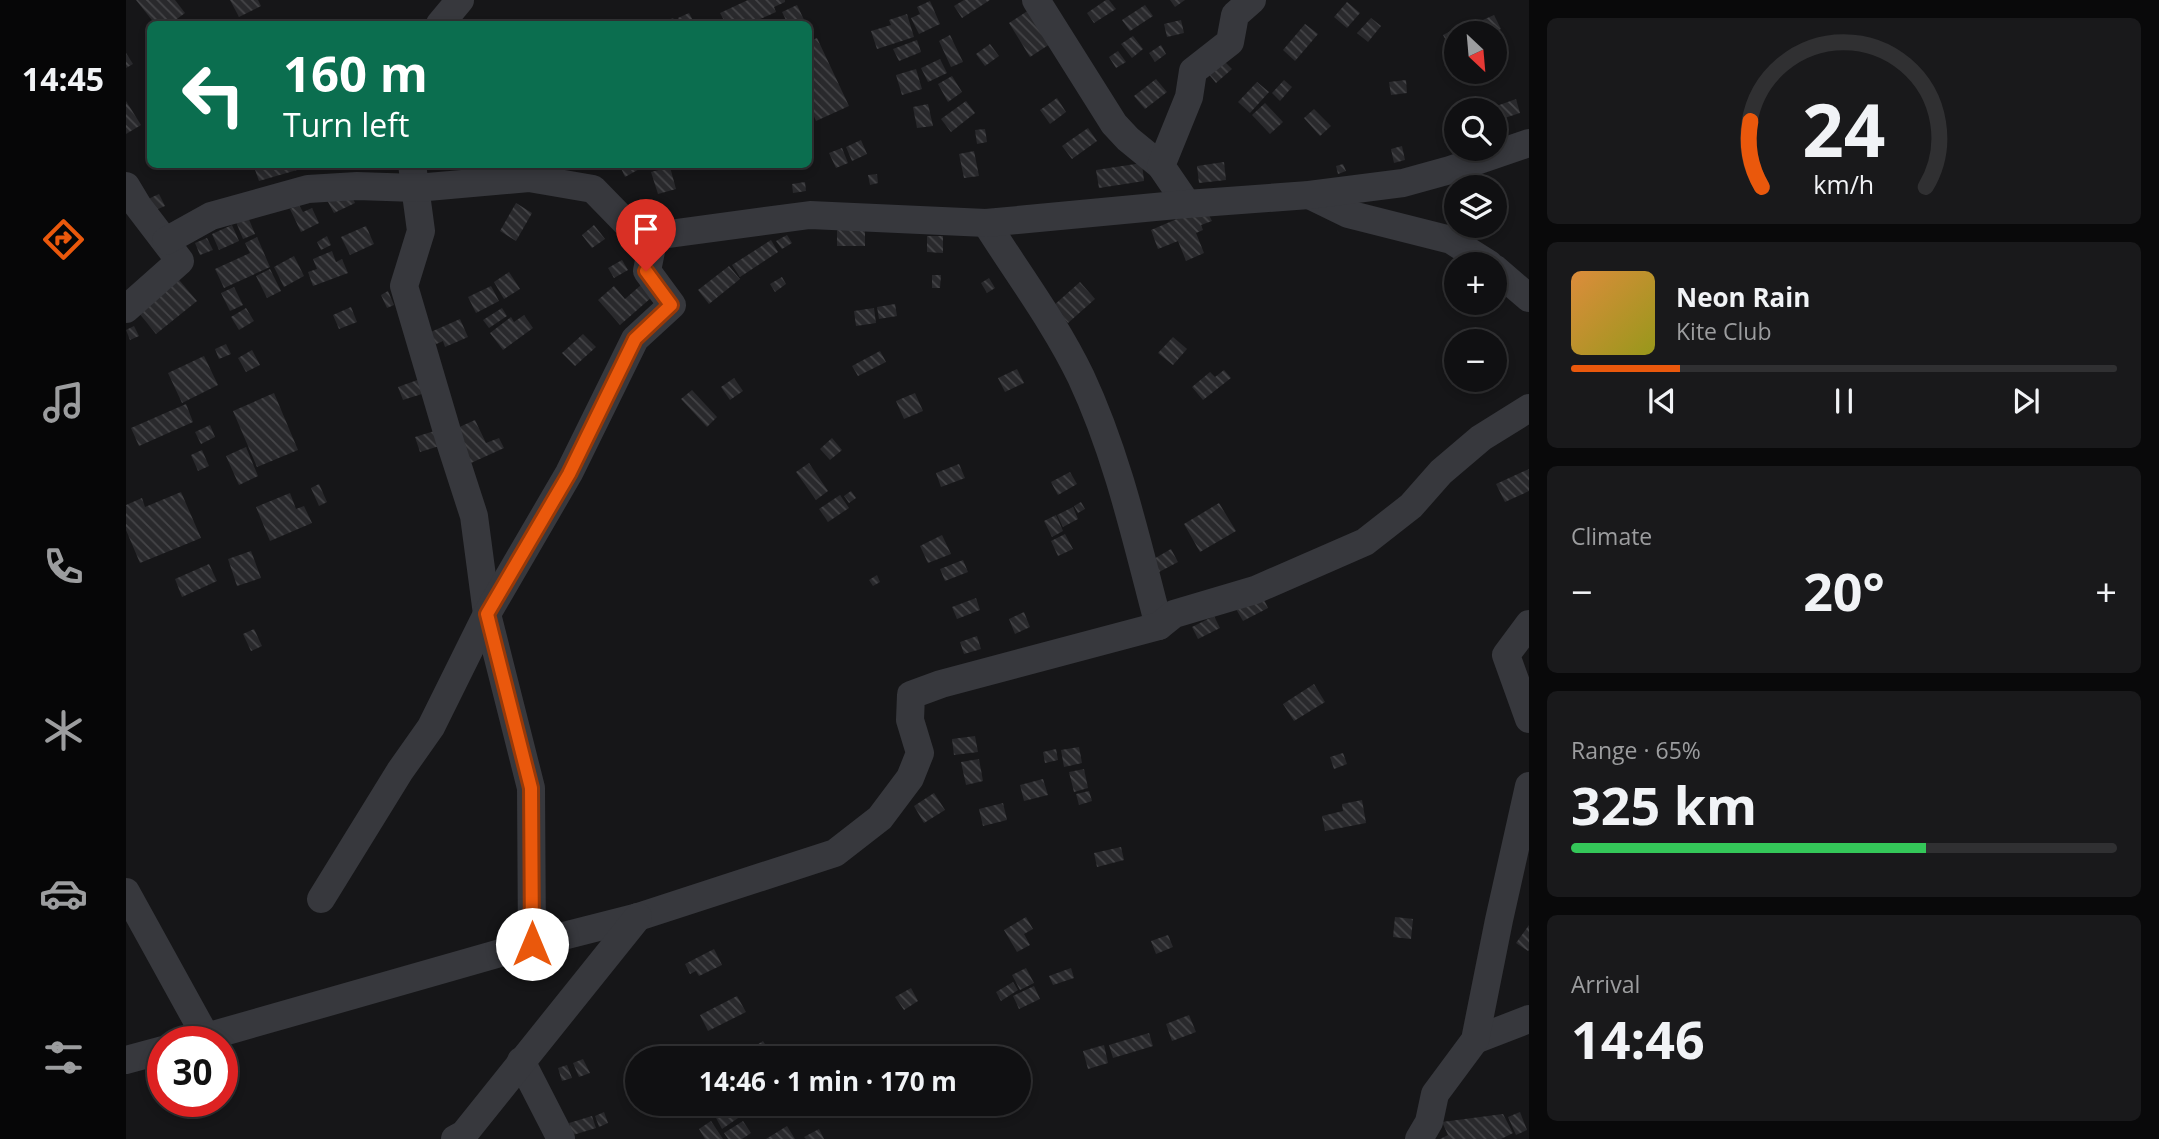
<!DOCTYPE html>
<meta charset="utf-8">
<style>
:root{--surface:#101012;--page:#19191b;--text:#f1f3f6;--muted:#9c9d9f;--line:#303032;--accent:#ea580c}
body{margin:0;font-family:"Open Sans",sans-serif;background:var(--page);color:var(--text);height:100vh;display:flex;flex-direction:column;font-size:26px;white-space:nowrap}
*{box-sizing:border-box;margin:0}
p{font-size:23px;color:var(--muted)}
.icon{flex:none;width:38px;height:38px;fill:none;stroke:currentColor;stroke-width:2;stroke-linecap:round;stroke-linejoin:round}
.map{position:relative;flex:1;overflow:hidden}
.drawer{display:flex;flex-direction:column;gap:18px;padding:18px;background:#09090a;width:630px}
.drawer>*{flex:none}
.top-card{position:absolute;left:21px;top:21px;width:665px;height:147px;border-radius:10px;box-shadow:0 4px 10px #0003,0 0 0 2px var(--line);background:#0b6e4f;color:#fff;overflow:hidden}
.needle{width:46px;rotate:154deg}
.controls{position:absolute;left:1318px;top:21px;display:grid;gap:14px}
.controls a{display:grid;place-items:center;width:63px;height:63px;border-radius:50%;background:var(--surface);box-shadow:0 4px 10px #0003,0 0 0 2px var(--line);font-size:35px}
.speed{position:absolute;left:21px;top:1026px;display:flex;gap:14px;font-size:35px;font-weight:700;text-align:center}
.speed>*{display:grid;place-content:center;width:91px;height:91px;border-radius:50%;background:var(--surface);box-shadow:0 4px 10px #0003,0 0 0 2px var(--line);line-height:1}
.speed .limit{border:10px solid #d22;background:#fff;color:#111}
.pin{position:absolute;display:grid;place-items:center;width:60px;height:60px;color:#fff;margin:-72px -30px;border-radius:50% 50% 50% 0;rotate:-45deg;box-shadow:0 0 7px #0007}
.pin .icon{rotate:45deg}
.me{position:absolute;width:77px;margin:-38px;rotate:0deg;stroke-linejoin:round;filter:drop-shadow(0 0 5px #0008)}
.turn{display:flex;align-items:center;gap:24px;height:147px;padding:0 21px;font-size:32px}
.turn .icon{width:91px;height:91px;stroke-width:2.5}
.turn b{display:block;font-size:49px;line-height:60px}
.big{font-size:52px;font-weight:700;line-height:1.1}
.drawer .widget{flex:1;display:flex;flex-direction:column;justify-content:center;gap:10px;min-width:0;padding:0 24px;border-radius:10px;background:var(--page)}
.drawer .dial{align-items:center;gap:0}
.dial svg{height:182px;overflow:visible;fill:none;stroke:var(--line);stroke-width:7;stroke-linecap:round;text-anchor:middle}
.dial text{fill:var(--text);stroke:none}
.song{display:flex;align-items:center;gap:21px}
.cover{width:84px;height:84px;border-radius:10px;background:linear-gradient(135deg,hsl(30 70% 55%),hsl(60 70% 35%))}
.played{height:7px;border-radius:4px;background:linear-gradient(90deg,var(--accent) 20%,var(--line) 20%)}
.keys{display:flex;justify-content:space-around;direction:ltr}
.heat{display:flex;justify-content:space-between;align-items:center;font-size:38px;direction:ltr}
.charge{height:10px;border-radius:5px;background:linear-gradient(90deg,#34c759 65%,var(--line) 0)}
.trip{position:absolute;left:499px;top:1046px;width:406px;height:70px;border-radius:35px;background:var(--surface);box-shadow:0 4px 10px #0003,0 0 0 2px var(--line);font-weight:700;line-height:70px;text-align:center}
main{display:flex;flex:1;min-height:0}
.dock{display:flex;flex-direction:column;width:126px;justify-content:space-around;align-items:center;background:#060607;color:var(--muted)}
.dock .icon{width:49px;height:49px}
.dock .active{color:var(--accent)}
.dock b{font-size:32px;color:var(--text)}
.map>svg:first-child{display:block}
</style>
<main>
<nav class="dock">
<b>14:45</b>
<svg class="icon active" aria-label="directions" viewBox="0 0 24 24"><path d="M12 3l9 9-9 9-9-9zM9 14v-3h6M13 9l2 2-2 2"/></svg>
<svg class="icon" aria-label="music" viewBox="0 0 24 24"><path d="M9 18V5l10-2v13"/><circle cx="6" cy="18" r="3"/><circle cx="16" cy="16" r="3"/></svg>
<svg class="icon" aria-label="phone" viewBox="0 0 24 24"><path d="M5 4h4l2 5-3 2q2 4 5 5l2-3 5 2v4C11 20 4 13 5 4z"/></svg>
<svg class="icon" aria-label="climate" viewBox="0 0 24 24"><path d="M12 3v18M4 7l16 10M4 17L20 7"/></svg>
<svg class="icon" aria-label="car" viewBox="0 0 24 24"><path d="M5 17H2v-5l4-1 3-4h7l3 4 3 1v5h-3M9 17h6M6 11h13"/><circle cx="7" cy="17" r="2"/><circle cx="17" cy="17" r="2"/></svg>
<svg class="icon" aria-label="filters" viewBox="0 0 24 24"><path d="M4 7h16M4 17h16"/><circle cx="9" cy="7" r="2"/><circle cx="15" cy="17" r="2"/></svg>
</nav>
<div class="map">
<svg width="1403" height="1139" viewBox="0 0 1403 1139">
<defs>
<pattern id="building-back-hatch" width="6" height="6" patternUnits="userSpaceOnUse" patternTransform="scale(1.75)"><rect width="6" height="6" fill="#29292c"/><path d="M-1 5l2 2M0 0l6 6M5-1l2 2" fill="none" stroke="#454548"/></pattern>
</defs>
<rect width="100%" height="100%" fill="#161618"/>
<g fill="url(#building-back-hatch)">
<path d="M10 0H49L59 13 44 24H29Z"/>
<path d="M104 0H132L135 6 113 17Z"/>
<path d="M622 0H659V2L648 7 650 12 623 24H600L594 13Z"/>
<path d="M838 0H864L836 18 828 6Z"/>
<path d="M980 0H983L990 9 968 23 961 13Z"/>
<path d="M1044 0H1059L1049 7Z"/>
<path d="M804 1 814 24 793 34 785 18 794 14 791 7Z"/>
<path d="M1221 2 1234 13 1221 28 1208 17Z"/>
<path d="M671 5 680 24H662L656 12Z"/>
<path d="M1019 5 1027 16 1004 31 996 20Z"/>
<path d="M903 10 924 44 904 57 883 23Z"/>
<path d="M563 13 569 24H555L552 18Z"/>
<path d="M781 14 788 37 751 49 745 31 765 25 763 20Z"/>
<path d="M1368 15 1375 29 1365 33H1355L1350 23Z"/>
<path d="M547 18 551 24H533Z"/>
<path d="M1245 18 1255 26 1242 42 1231 33Z"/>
<path d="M1055 20 1058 33 1041 37 1038 24Z"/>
<path d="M1344 21 1350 33H1330V51L1327 53 1317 35Z"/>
<path d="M1179 24 1192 34 1169 61 1157 50Z"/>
<path d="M824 35 837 62 825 67 813 41Z"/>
<path d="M1007 36 1017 49 1006 58 995 44Z"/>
<path d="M691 38 723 106 690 121 684 107 682 108V42Z"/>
<path d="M791 40 795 52 773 61 767 49Z"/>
<path d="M864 44 873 56 859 66 850 54Z"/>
<path d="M1035 45 1040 54 1029 62 1023 53Z"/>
<path d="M992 51 1000 62 990 68 983 57Z"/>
<path d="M0 53 7 64 0 68Z"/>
<path d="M814 59 821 73 802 82 795 68Z"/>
<path d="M1096 59 1106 69 1090 83 1081 72Z"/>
<path d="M790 69 796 89 776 95 770 75Z"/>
<path d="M826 76 836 92 822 102 812 84Z"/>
<path d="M1030 79 1041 92 1019 109 1008 96Z"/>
<path d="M1158 80 1166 87 1154 101 1146 93Z"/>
<path d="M1280 80 1281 93 1265 95 1263 82Z"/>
<path d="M1131 82 1143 92 1124 113 1112 102Z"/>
<path d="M931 98 940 112 924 124 914 110Z"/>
<path d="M1390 99 1394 113 1369 121 1368 110H1365V108Z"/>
<path d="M0 101 15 125 0 134Z"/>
<path d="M840 101 849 113 825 132 815 119Z"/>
<path d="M1139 103 1157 122 1144 134 1126 115Z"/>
<path d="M802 104 807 126 791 128 787 107Z"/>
<path d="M1188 109 1205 126 1194 136 1178 118Z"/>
<path d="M962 128 971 141 946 159 936 146Z"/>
<path d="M859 129 861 142 851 144 849 130Z"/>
<path d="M735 140 741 154 726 161 720 147Z"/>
<path d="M1276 146 1279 160 1268 163 1265 149Z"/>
<path d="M716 148 722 163 710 168 703 153Z"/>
<path d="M848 151 853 176 838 178 833 154Z"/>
<path d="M1098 162 1100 180 1073 183 1071 166Z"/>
<path d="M1016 163 1018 181 973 188 970 170Z"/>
<path d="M138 164H169L171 170 133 181 128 167Z"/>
<path d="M439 164H461L459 170Z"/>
<path d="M497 164H515L517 167 499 177 494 166Z"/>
<path d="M518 164H540V166L519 170Z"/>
<path d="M1217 164 1220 171 1212 174 1210 166Z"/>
<path d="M544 167 550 189 532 194 525 172Z"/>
<path d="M751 174 752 183 744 185 742 175Z"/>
<path d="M679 182 680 191 667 193 666 184Z"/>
<path d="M223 190 229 203 208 213 201 200Z"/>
<path d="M33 194 39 206 25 212 20 200Z"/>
<path d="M390 203 406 213 390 241 374 231Z"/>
<path d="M173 205 177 212 186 208 193 223 175 232 164 209Z"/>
<path d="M1079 207 1086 221 1075 225 1077 230 1070 233 1078 253 1060 261 1052 241 1032 249 1025 230Z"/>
<path d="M122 217 129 234 117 239 110 222Z"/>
<path d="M106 225 113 241 93 250 86 234Z"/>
<path d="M468 225 479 239 466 248 456 235Z"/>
<path d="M240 226 248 244 224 255 215 237Z"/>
<rect x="711" y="228" width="28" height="18"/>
<path d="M661 235 666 243 656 249 650 241Z"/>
<path d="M201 236 205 245 195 250 191 242Z"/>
<path d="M801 236H817V253L801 252Z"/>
<path d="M131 237 144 267 98 288 89 269 124 253 119 243Z"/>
<path d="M81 238 87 250 74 255 69 243Z"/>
<path d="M645 240 652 252 614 277 606 265Z"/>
<path d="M206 251 210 262 216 259 222 273 187 286 182 272 191 269 187 259Z"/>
<path d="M168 256 178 276 158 287 148 267Z"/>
<path d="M496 260 502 270 488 278 482 268Z"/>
<path d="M603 266 614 279 583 304 572 290Z"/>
<path d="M144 269 155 291 141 298 130 276Z"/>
<path d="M383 272 394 289 378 299 368 282Z"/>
<path d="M48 274 71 301 30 334 8 307Z"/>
<path d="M806 275H815L814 288H806Z"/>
<path d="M656 277 660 284 649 292 644 284Z"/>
<path d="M863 278 869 288 861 293 855 283Z"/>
<path d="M954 282 969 299 942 323 927 306Z"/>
<path d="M515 285 526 297 494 325 472 300 488 286 499 299Z"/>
<path d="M365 286 373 301 350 313 342 297Z"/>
<path d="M108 287 117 305 104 311 95 293Z"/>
<path d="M262 291 268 305 261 308 255 295Z"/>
<path d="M769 304 771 316 753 319 751 307Z"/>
<path d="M225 307 231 322 213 329 207 315Z"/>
<path d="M120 308 128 321 113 330 105 317Z"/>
<path d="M376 308 381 316 363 328 357 320Z"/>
<path d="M748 308 750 323 730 326 728 311Z"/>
<path d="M398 315 407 328 377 350 364 333 385 317 388 322Z"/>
<path d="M334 319 342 337 319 347 317 341 304 347 298 335Z"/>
<path d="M8 326 13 336 4 340 0 330Z"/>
<path d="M457 334 470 347 449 366 436 353Z"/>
<path d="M1047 337 1061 349 1047 365 1032 353Z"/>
<path d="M100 344 105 354 93 359 89 349Z"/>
<path d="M126 350 134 365 120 372 112 358Z"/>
<path d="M754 351 760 362 732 376 726 366Z"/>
<path d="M78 356 92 385 56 403 42 373Z"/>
<path d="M891 369 898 383 879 392 872 378Z"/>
<path d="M1098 370 1105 378 1077 400 1066 387 1084 372 1089 377Z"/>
<path d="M297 378 302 392 277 400 272 387Z"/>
<path d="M608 378 617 391 604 400 595 387Z"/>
<path d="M566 390 591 417 581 427 555 399Z"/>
<path d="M148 393 172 450 131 467 107 411Z"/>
<path d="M789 393 797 411 778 419 770 401Z"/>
<path d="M60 404 67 422 13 446 5 428Z"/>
<path d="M349 420 360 443 373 438 378 448 345 463 329 429Z"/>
<path d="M84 425 89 437 75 444 69 432Z"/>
<path d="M315 429 320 444 294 452 289 437Z"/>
<path d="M706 438 716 450 704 460 694 449Z"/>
<path d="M120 447 132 476 113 485 100 456Z"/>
<path d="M76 450 83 466 72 471 65 455Z"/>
<path d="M683 463 702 491 690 500 670 472Z"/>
<path d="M833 464 839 478 815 487 810 473Z"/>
<path d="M1403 469V491L1379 502 1370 484Z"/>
<path d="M944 472 951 484 932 495 925 482Z"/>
<path d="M193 484 201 502 193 506 185 488Z"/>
<path d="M725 491 730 498 723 503 718 496Z"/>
<path d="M55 492 75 538 14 563 0 530V505L16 498 19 507Z"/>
<path d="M164 493 170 509 178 506 186 523 144 541 130 507Z"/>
<path d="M714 495 723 508 702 522 693 509Z"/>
<path d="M955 502 959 509 952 513 948 506Z"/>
<path d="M1093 503 1110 531 1074 552 1058 524Z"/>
<path d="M947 507 952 519 937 527 931 515Z"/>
<path d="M930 515 937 531 926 537 918 521Z"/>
<path d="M939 534 947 549 932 556 925 541Z"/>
<path d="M816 535 825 554 802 563 794 546Z"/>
<path d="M1045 549 1052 562 1033 572 1026 560Z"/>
<path d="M125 551 135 578 111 586 102 559Z"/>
<path d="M837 560 842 572 819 581 814 569Z"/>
<path d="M83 564 91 581 56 597 49 579Z"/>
<path d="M751 575 754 582 747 586 743 580Z"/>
<path d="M1135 594 1142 608 1117 621 1110 609Z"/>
<path d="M850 598 854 610 831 619 826 607Z"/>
<path d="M898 612 904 627 889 634 883 619Z"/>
<path d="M1088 616 1094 628 1072 639 1066 627Z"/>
<path d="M128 629 136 646 125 651 117 634Z"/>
<path d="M851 636 855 649 838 654 834 642Z"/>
<path d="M1188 684 1199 702 1168 721 1157 704Z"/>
<path d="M849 736 852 752 828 755 826 739Z"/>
<path d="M953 747 956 763 938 767 935 750Z"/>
<path d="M930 749 932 760 919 763 917 752Z"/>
<path d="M1217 753 1221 764 1208 769 1204 757Z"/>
<path d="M853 759 857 781 840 785 835 762Z"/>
<path d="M958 769 962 788 948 792 943 772Z"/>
<path d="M917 779 922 795 898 801 894 785Z"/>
<path d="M963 791 966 801 953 805 950 794Z"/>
<path d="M808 793 819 810 798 823 788 806Z"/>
<path d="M1236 800 1240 823 1199 831 1196 816 1217 811 1216 804Z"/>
<path d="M877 803 881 820 857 826 853 809Z"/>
<path d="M995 847 998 860 971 867 968 853Z"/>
<path d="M900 917 907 929 898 934 904 945 891 952 878 930Z"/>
<path d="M1269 917 1287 919 1285 939 1267 937Z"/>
<path d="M1403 925V950L1402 951 1390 943Z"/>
<path d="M1042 935 1047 947 1030 954 1025 941Z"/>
<path d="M588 949 596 965 573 976 570 971 564 974 559 964Z"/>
<path d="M900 968 908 983 894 990 886 975Z"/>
<path d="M945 968 948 978 927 985 923 976Z"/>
<path d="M887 982 892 990 875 1001 870 992Z"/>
<path d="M908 986 914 999 893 1009 887 996Z"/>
<path d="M785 988 792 1001 778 1010 769 997Z"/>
<path d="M611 996 620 1012 582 1031 574 1015Z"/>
<path d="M1063 1015 1070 1032 1046 1041 1040 1024Z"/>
<path d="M1023 1033 1027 1046 987 1058 983 1045Z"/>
<path d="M637 1041 645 1054 636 1059H624L620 1052Z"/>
<path d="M978 1045 982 1063 962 1069 957 1051Z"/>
<path d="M457 1059 464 1073 453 1077 447 1063Z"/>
<path d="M441 1065 446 1078 436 1081 432 1068Z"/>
<path d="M607 1104 615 1116 596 1129 589 1116Z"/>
<path d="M611 1104H627L615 1111Z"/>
<path d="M478 1112 482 1123 473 1127 469 1116Z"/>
<path d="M1394 1112 1401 1130 1390 1135 1382 1117Z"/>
<path d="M1377 1114 1387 1133 1375 1139H1314L1322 1135 1316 1122Z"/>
<path d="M466 1116 470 1128 447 1135 443 1123Z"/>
<path d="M585 1121 597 1139H579L573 1129Z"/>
<path d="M617 1121 625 1133 616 1139H602L598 1133Z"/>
<path d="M661 1126 669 1139H640Z"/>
<path d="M693 1129 698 1139H680L678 1137Z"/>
</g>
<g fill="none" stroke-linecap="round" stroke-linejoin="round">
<g stroke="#37383d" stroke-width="28">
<path d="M910 0 988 124 1002 139 1035 166"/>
<path d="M314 24 334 0"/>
<path d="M286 164 295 231 278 286 325 445 348 516 361 614 405 788 406 944"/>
<path d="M0 186 12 206 54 261 0 309"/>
<path d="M1183 195 1222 214 1325 240 1363 264"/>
<path d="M1061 204 1035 166 1063 97 1067 71 1104 42 1109 15 1126 0"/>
<path d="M860 223C892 274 929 323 955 377 992 456 1011 543 1033 626"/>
<path d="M40 241 85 216 182 189 231 186 290 188 403 178 467 189 505 228 528 236 684 215 860 223 1061 204 1183 195 1277 183 1324 170 1403 143"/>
<path d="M1368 268 1403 298"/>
<path d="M1403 624 1380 655 1403 719"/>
<path d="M0 892 80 1037"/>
<path d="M195 899 274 771 305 727 361 614 443 473 509 339 546 305 521 271 528 236"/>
<path d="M1349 1040 1403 1019"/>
<path d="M66 1041 406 944 512 917 709 853 754 818 784 778 794 753 784 720 785 695 815 684 1033 626 1048 614 1129 590 1239 542 1285 506 1315 472 1355 438 1403 408"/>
<path d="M0 1060 37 1050"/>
<path d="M395 1061 435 1139"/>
<path d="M329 1139 338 1134 512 917"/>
<path d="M1293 1139 1303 1122 1309 1094 1349 1040 1373 920 1403 786"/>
</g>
</g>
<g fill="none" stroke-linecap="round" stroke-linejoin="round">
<defs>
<path id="route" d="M406 944 405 788 361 614 443 474 509 339 545 305 520 271"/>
</defs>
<use href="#route" stroke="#983908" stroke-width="18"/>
<use href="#route" stroke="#ea580c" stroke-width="12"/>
</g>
</svg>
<div class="controls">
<a><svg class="needle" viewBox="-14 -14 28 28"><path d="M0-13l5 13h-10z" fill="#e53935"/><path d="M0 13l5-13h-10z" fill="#9c9d9f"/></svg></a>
<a><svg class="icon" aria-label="search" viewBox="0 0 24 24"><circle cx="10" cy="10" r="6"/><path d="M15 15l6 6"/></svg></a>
<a><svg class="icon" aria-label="layers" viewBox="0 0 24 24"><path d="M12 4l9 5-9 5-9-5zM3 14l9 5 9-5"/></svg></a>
<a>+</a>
<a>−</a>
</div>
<div class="speed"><div class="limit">30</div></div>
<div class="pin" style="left:520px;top:271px;background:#d93025"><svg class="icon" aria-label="arrive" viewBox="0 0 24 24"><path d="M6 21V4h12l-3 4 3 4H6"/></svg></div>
<svg class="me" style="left:406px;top:944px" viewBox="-20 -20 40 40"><circle r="19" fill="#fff"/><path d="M0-13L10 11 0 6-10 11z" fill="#ea580c"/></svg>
<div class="trip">14:46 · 1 min · 170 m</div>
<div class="top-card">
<div class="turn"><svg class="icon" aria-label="left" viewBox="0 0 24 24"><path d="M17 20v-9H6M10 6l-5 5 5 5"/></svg><div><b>160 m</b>Turn left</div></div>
</div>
</div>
<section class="drawer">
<div class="widget dial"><svg viewBox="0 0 100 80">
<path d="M14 69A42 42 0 1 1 86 69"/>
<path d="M14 69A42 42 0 0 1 9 40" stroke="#ea580c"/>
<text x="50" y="56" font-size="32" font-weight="700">24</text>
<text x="50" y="72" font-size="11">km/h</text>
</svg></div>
<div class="widget">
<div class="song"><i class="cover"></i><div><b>Neon Rain</b><p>Kite Club</p></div></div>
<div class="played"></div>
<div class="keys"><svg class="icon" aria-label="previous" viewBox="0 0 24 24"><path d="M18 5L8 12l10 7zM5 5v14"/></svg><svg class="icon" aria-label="pause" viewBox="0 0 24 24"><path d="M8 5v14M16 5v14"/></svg><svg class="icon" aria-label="next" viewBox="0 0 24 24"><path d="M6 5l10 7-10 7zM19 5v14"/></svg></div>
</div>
<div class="widget"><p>Climate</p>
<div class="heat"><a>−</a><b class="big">20°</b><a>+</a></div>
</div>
<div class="widget"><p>Range · 65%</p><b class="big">325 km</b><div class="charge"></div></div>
<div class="widget"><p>Arrival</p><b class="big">14:46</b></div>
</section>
</main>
